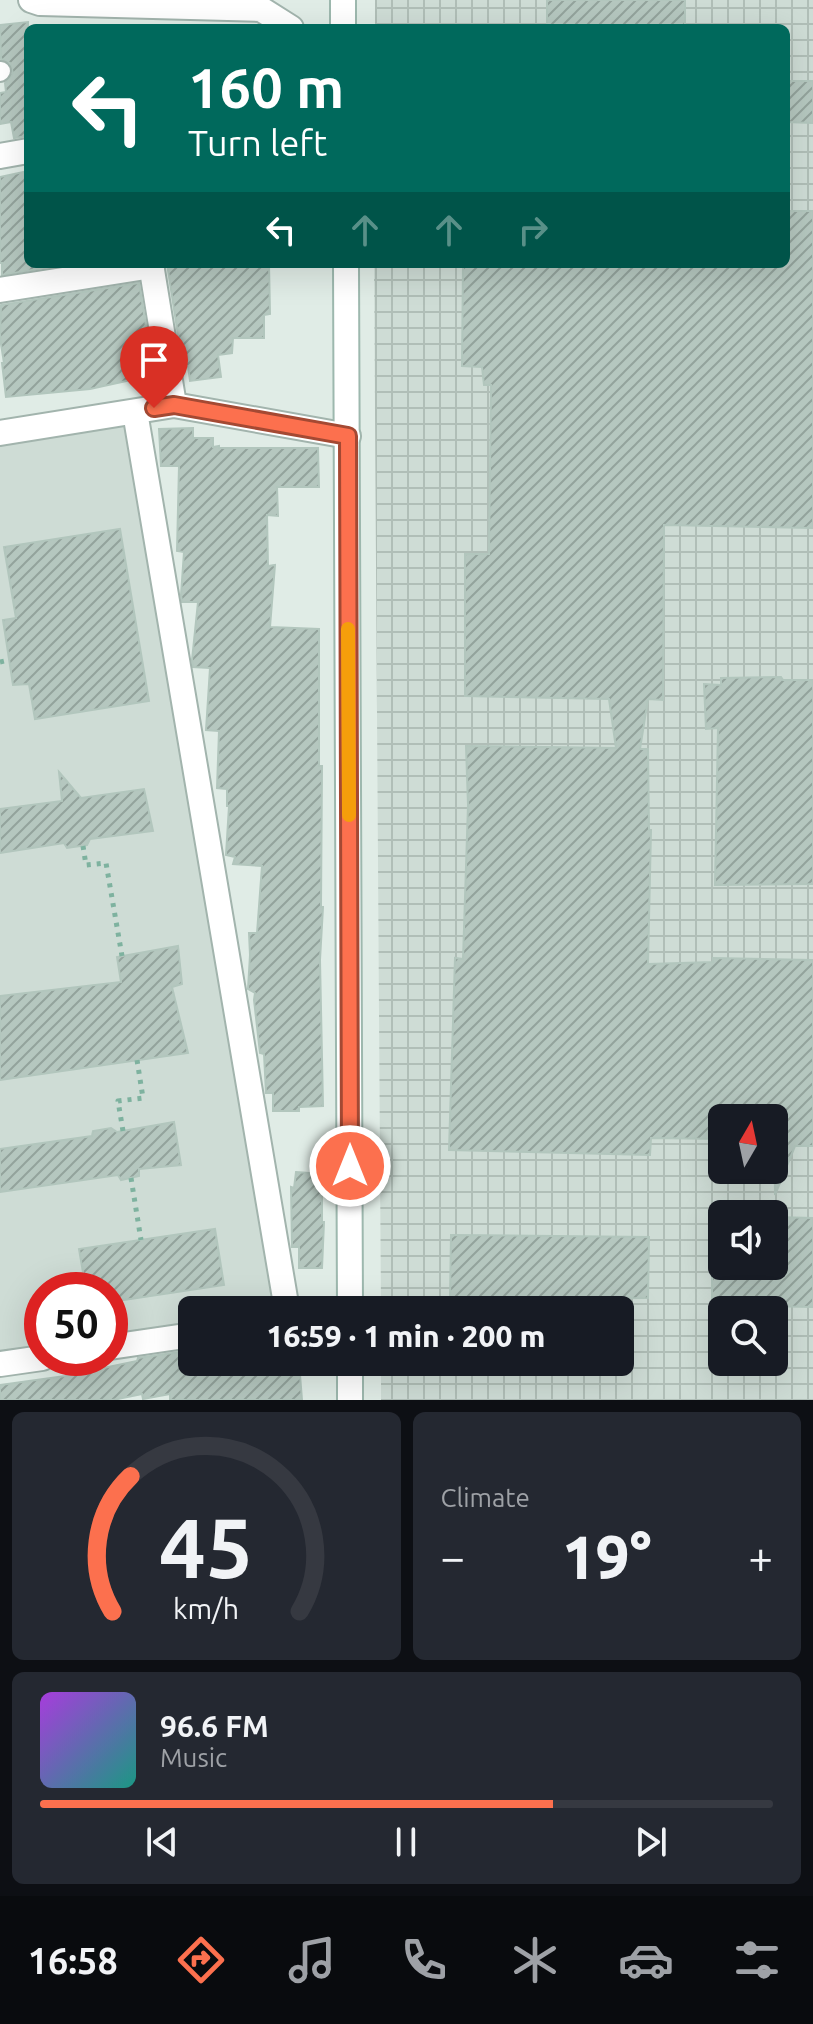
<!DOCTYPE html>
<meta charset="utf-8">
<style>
:root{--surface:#171b24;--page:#242831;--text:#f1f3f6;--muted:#9ea1a6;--line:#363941;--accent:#fc704e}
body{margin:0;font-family:Ubuntu,sans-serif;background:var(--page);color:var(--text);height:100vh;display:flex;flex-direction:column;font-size:30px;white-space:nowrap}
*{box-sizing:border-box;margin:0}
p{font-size:26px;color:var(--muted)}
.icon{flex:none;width:44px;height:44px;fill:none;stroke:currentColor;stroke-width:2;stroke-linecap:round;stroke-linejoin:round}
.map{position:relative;height:1400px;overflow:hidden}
.details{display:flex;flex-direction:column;gap:12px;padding:12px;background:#0d0f14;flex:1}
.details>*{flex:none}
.banner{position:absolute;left:24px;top:24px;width:766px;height:244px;border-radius:12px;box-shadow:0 8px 32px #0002;background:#00695c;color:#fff;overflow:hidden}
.needle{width:52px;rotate:9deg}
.fabs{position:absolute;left:708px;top:1104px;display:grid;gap:16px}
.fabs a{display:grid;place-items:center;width:80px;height:80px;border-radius:12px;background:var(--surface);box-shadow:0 8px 32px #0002;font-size:40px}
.speed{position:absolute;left:24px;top:1272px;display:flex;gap:16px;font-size:40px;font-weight:700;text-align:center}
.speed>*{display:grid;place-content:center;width:104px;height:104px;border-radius:50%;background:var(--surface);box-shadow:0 8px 32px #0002;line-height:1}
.speed .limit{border:12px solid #d22;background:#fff;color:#111}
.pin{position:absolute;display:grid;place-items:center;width:68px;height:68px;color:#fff;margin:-82px -34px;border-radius:50% 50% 50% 0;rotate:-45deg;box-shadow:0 0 8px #0007}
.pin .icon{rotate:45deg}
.me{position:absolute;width:88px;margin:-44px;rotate:0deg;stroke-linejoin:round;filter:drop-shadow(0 0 6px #0008)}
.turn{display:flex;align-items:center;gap:28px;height:168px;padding:0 32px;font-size:36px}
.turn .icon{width:104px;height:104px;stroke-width:2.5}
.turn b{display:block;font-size:56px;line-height:68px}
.lanes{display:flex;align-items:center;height:76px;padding:0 32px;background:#0003;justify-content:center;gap:40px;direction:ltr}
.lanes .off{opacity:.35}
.big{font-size:60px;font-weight:800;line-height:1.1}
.details .card{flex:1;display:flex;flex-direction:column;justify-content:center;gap:12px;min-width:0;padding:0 28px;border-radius:12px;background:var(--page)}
.details .dial{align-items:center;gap:0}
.dial svg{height:208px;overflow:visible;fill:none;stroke:var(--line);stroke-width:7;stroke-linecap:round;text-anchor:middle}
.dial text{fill:var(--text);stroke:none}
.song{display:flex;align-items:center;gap:24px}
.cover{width:96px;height:96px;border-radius:12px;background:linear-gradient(135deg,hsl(280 70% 55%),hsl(170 70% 35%))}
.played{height:8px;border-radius:4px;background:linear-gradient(90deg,var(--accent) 70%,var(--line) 70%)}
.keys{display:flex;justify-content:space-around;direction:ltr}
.heat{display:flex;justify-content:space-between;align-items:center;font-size:44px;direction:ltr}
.details .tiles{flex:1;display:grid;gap:12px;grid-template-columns:1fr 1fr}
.card:last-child{grid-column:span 2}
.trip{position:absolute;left:178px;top:1296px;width:456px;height:80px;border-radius:12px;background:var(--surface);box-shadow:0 8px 32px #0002;font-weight:800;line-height:80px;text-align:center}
.tab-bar{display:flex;height:128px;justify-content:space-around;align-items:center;background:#090b0e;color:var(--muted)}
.tab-bar .icon{width:56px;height:56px}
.tab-bar .selected{color:var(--accent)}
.tab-bar b{font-size:36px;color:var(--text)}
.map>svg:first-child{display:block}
</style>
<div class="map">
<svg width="813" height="1400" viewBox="0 0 813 1400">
<defs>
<pattern id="industrial-grid" width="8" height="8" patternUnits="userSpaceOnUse" patternTransform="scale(2)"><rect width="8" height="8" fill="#cedcd5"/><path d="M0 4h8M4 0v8" fill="none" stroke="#b0beb7"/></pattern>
<pattern id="building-hatch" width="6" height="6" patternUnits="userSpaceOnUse" patternTransform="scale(2)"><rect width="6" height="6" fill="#b5c7bf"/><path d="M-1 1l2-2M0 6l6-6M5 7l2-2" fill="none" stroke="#93a39c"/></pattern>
</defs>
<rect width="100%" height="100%" fill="#e0ece6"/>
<path fill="#cedcd5" d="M127 425 283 1310H192V1325L110 1338V1290H42V1349L0 1356V446Z"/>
<path fill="url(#industrial-grid)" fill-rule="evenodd" d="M375 0H813V1400H381V1362H620V1310H381L374 264H786V28H375ZM722 1118H774V1170H722ZM722 1214H774V1266H722ZM722 1310H774V1362H722Z"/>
<g fill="url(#building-hatch)" stroke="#b2c6bd" stroke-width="2">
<rect x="547" y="0" width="138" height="28"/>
<path d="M28 22V136L14 138 11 122 0 124V93L6 92 5 83 9 79 13 73 10 63 1 59 0 25Z"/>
<path d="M786 81H813V123L786 122Z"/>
<path d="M28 171V264H68L2 275V263H0V177Z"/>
<path d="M786 211H813V528L664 525 663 700 648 699 640 749H648L649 830H651L648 964 713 962V958L813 960V1146H795L775 1195 774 1118H722V1139L651 1138 650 1155 449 1150 455 958 463 959 468 805 466 746 616 748 609 699 465 696V554H489L491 385H484L482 367 462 366 463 264H786Z"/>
<path d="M167 264H269L270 314 264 315V338H233L232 353 218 355 221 377 190 381 188 366 183 367Z"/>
<path d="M139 283 154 375 90 389 6 397 2 363H4L0 338 1 305Z"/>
<path d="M193 428V438H213V447L219 446V448H318L319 487H277L278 516 267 515 268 566 275 565 270 627 319 629V766H322L321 907H323L320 960 323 1106 299 1107V1111H273V1093H266L264 1054 260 1053 254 1000 255 993 248 989 250 955 249 933H257L262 866 233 864 235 857 226 855 229 806H227V789L217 788 219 731 206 730 210 668 193 667 192 660 198 602H182L181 595 184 552 177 551 179 466H161L159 429Z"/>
<path d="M120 529 149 701 35 719 29 684 13 685 3 620 16 618 4 547Z"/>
<path d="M781 677 783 680H813V884L715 885 718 728 706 729 704 684 721 685V678Z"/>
<path d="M59 772 81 798 144 789 153 831 90 839 87 845 67 848 64 843 0 853V809L62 801Z"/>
<path d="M178 946 182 984 172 987 188 1053 0 1080V996L121 982 117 957Z"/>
<path d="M174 1122 181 1165 139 1169V1176L121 1180 118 1175 0 1192V1149L92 1136 93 1131 111 1128 117 1132Z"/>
<path d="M296 1172 322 1174V1222H324L322 1268H299V1247H292L291 1187 294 1188Z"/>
<path d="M774 1217 813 1218V1307L712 1305V1266H774Z"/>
<path d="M215 1229 224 1285 110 1302V1290H86L79 1249Z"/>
<path d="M451 1235 649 1237 648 1298 450 1299Z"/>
<path d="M180 1352 181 1362H299L302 1400H170V1394L143 1399 142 1394 113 1400H0V1385L65 1376 137 1361 138 1358Z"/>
</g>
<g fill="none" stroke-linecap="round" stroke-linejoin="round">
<defs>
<path id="service" d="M0 72 1 71"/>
<g id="minor">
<path d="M31 0 40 3 261 9 291 28"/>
<path d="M0 156 28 151"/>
<path d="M151 264 174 405"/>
<path d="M0 290 152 266"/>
<path d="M135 412 287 1310"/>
<path d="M0 433 174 405 348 436"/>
<path d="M110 1347 192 1335"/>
<path d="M0 1364 42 1358"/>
</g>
<g id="secondary">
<path d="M343 0V28"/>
<path d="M346 264 350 1310"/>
<path d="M350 1362V1400"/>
</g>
</defs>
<use href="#service" stroke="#a2b4ad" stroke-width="22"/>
<use href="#minor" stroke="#a2b4ad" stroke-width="28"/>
<use href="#secondary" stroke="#9db8ae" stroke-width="28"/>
<g stroke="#7eb29f" stroke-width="5" stroke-dasharray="4 6" stroke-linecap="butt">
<path d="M0 662 9 660"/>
<path d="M83 846 86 865 106 863 122 956"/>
<path d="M123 1131 118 1101 143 1098 137 1060"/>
<path d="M131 1178 141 1240"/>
</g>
<use href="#service" stroke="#fff" stroke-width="18"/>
<use href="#minor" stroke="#fff" stroke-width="24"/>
<use href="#secondary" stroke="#fff" stroke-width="24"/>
</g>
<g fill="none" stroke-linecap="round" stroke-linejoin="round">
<defs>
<path id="route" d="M154 408 174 405 348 436 350 1166"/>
</defs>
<use href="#route" stroke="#a44933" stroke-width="20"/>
<use href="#route" stroke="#fc704e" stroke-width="14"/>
<path stroke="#f59e0b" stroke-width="14" d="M348 629 349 815"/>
</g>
</svg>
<div class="fabs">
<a><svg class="needle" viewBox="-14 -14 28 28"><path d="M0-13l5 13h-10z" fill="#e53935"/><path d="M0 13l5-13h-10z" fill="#9ea1a6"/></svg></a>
<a><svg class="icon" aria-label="sound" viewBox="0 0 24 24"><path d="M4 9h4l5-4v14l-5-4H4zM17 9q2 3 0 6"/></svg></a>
<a><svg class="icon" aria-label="search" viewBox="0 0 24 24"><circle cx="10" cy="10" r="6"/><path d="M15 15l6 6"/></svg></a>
</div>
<div class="speed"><div class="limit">50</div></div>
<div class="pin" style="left:154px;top:408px;background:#d93025"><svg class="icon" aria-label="arrive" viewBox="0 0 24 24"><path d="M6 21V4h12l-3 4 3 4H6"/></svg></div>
<svg class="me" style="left:350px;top:1166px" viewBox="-20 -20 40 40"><circle r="17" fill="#fc704e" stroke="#fff" stroke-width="3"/><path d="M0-11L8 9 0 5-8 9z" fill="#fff"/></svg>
<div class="trip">16:59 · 1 min · 200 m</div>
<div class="banner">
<div class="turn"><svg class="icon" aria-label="left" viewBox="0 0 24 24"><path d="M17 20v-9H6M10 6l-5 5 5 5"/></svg><div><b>160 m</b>Turn left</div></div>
<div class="lanes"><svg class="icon" aria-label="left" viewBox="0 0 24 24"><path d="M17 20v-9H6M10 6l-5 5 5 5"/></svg><svg class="icon off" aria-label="ahead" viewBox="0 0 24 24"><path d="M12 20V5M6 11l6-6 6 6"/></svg><svg class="icon off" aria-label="ahead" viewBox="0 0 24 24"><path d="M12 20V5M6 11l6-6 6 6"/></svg><svg class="icon off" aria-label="right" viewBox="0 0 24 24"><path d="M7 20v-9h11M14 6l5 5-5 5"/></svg></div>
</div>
</div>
<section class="details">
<div class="tiles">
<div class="card dial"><svg viewBox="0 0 100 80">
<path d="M14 69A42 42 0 1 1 86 69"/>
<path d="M14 69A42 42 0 0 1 21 17" stroke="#fc704e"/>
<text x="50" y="56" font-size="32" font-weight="700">45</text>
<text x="50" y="72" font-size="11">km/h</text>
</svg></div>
<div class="card"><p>Climate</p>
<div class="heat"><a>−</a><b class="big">19°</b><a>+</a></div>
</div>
<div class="card">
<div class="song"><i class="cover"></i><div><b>96.6 FM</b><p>Music</p></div></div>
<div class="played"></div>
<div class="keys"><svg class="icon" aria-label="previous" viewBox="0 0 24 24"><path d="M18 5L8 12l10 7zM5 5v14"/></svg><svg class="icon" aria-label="pause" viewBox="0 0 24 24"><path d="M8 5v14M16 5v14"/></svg><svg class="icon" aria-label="next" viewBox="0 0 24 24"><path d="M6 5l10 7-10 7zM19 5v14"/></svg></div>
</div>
</div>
</section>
<nav class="tab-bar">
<b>16:58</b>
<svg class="icon selected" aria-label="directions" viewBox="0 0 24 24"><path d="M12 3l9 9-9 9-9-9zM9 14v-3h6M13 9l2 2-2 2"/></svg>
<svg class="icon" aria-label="music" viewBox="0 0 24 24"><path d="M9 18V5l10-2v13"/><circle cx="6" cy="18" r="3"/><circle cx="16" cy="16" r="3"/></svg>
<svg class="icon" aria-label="phone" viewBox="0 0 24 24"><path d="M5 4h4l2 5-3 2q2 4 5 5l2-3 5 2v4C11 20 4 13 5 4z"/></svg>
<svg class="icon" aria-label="climate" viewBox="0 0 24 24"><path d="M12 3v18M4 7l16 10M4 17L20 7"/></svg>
<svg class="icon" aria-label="car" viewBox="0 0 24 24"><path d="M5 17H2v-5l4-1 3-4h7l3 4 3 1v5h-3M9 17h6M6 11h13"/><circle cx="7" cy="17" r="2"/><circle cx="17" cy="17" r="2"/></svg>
<svg class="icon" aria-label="filters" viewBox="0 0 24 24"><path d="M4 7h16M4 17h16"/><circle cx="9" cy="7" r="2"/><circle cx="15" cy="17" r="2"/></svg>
</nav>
